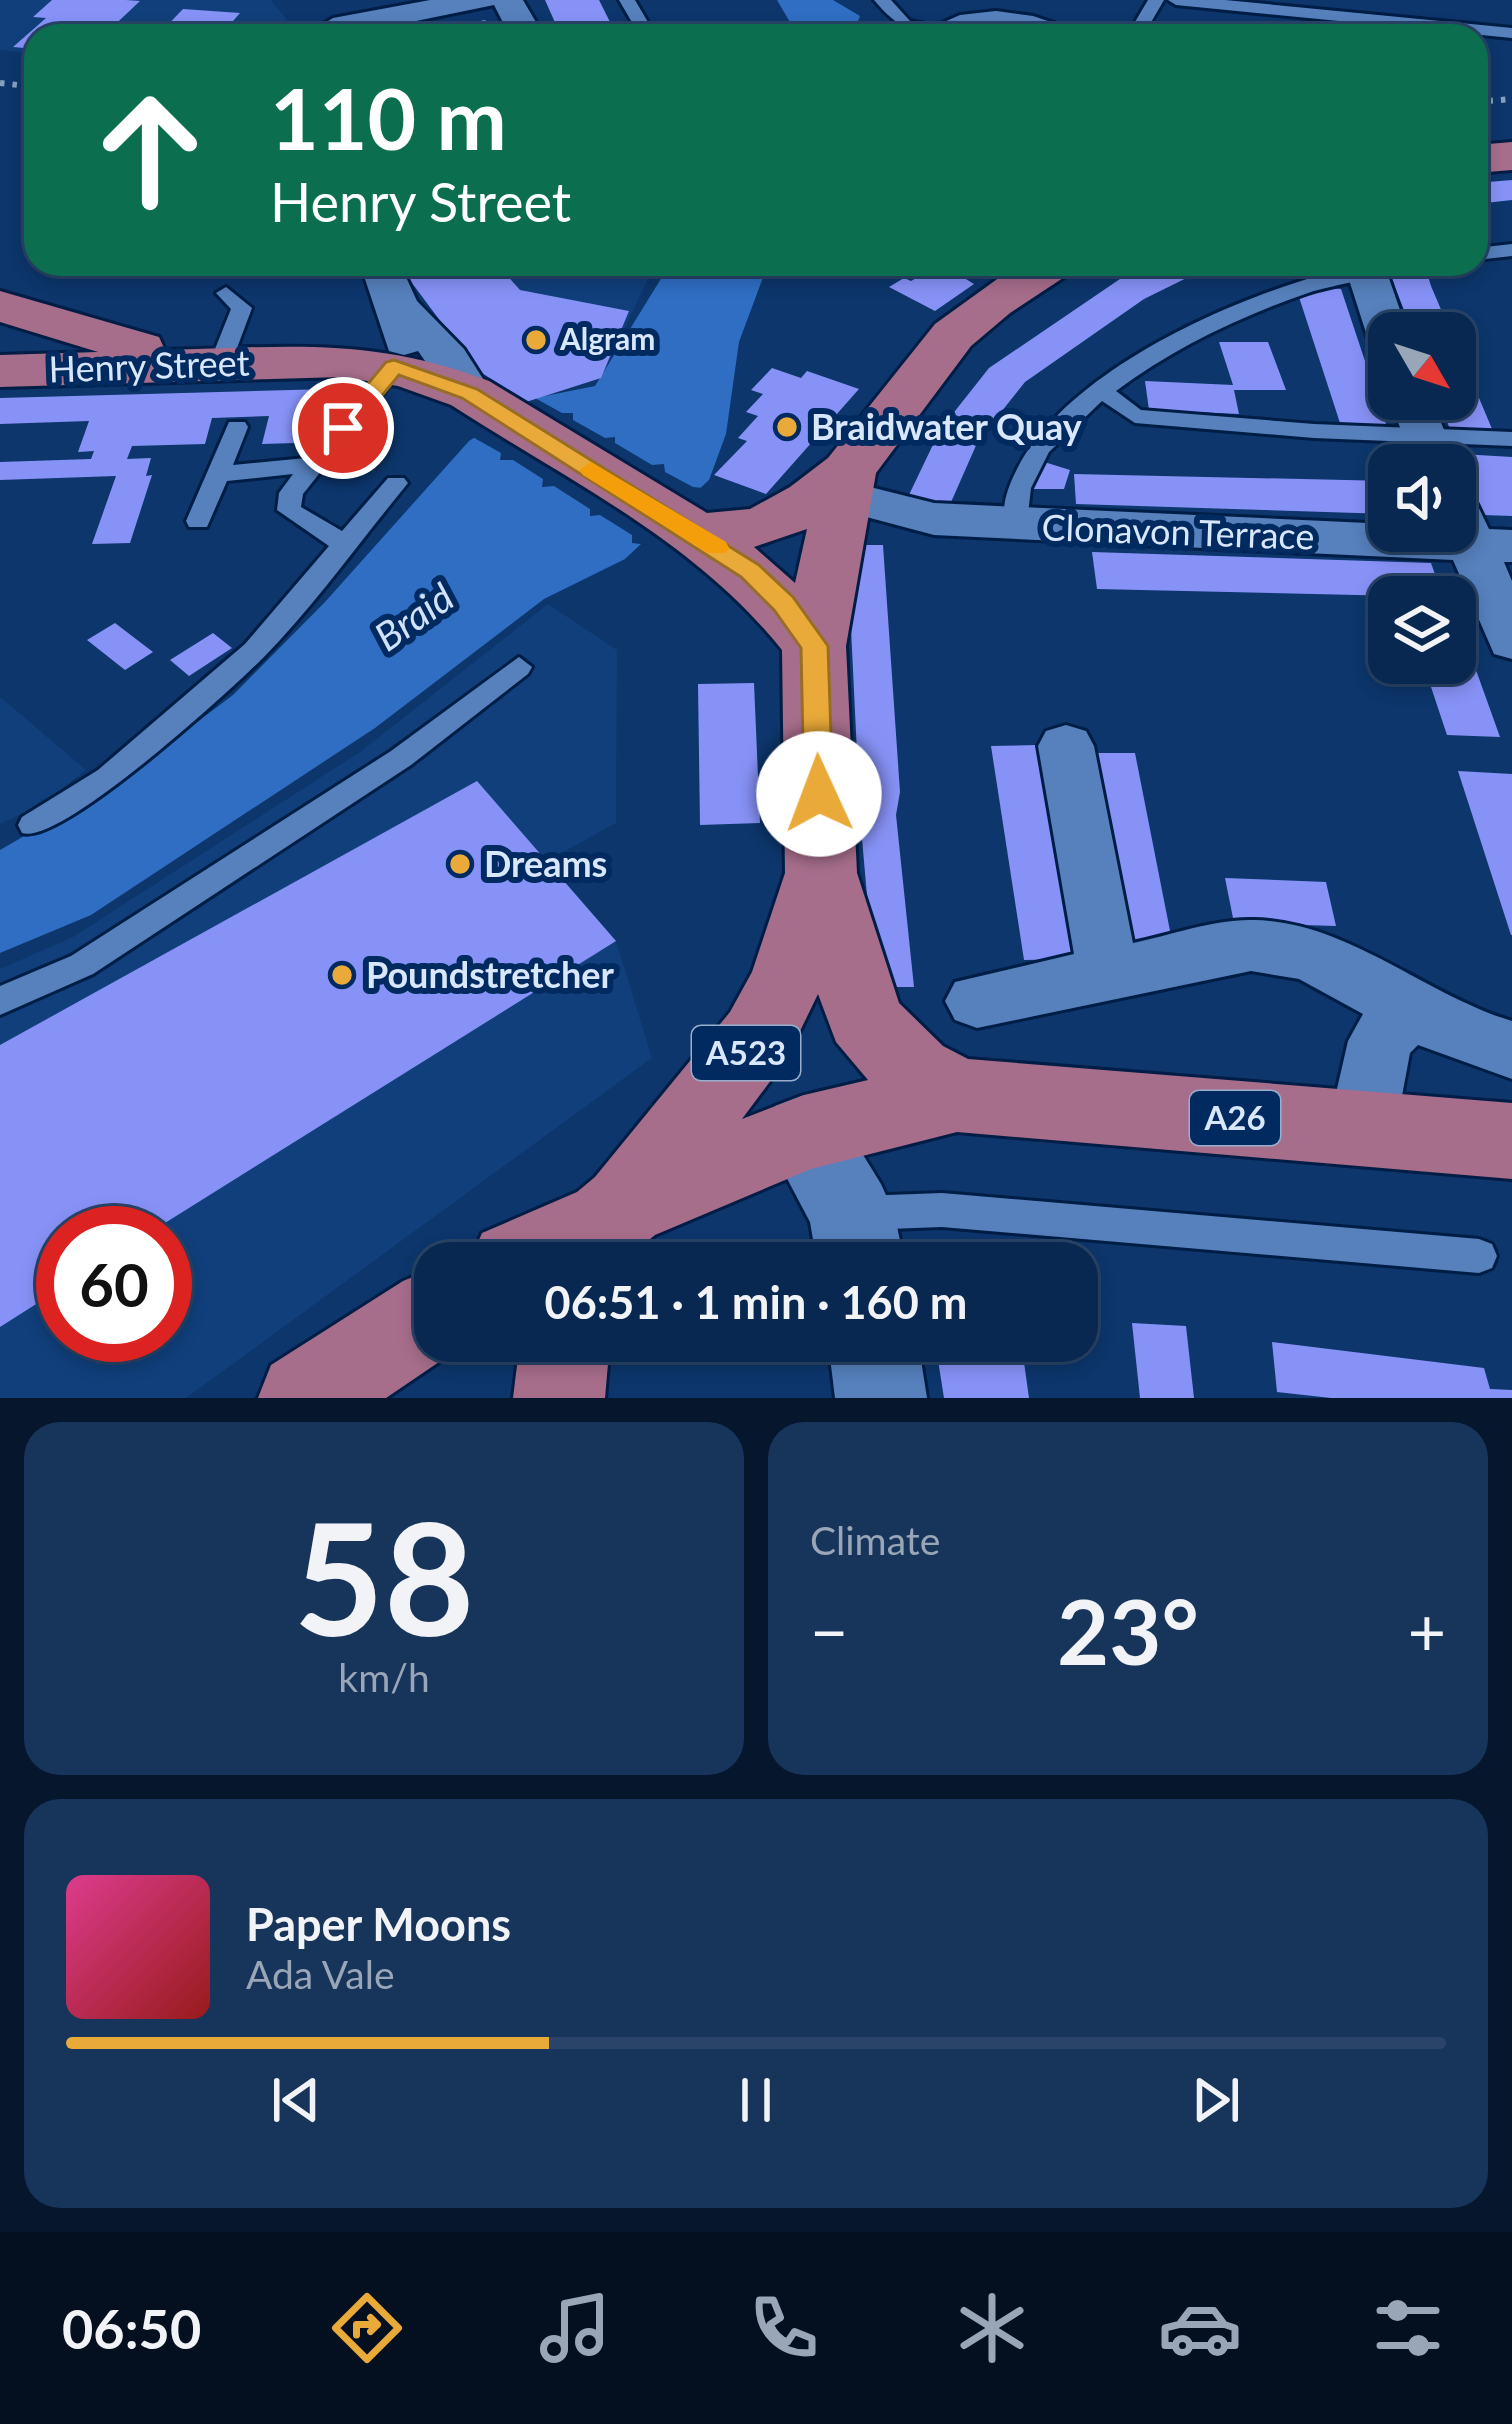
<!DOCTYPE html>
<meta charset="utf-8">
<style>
:root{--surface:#092851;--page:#17345b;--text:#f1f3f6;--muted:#99a6b7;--line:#294468;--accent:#eaaa39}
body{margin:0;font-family:Lato,sans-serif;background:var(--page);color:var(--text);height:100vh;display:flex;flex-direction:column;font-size:45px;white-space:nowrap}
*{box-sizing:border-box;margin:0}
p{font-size:39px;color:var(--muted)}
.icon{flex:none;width:66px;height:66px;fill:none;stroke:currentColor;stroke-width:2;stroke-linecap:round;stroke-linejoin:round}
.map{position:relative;height:1398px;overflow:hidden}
.panel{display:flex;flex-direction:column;gap:24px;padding:24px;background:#05162d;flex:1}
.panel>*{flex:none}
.guide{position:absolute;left:24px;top:24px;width:1464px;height:252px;border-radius:36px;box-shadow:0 6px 18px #0003,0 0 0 3px var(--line);background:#0b6e4f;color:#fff;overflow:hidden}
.needle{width:78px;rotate:129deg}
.controls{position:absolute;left:1368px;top:312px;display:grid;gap:24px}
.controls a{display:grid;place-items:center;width:108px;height:108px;border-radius:24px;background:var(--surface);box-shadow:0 6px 18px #0003,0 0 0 3px var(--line);font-size:60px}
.speed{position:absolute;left:36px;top:1206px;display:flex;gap:24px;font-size:60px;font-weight:700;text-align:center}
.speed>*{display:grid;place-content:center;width:156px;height:156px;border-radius:50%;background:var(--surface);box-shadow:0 6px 18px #0003,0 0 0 3px var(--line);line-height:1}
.speed .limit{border:18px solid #d22;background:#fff;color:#111}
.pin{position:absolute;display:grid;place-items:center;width:102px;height:102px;color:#fff;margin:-51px;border:6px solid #fff;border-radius:50%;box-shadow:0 3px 12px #0007}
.me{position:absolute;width:132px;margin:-66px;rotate:358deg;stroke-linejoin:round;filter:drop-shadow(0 0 9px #0008)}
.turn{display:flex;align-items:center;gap:42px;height:252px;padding:0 48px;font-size:54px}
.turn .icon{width:156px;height:156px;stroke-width:2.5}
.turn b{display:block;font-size:84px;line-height:102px}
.big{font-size:90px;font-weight:700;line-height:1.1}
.panel .widget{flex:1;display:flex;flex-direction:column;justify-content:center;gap:18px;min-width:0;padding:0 42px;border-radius:36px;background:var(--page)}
.panel .dial{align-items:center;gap:0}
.dial b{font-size:156px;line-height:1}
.song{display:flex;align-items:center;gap:36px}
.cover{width:144px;height:144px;border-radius:18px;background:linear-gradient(135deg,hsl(330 70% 55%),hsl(0 70% 35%))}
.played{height:12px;border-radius:6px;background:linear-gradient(90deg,var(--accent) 35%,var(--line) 35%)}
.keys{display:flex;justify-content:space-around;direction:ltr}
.heat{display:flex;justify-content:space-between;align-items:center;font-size:66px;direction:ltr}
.panel .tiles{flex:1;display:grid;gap:24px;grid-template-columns:1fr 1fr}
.widget:last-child{grid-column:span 2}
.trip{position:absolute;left:414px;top:1242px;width:684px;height:120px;border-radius:36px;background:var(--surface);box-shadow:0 6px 18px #0003,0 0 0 3px var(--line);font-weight:700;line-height:120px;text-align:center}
.tab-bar{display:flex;height:192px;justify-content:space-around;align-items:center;background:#041020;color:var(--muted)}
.tab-bar .icon{width:84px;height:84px}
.tab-bar .on{color:var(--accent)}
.tab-bar b{font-size:54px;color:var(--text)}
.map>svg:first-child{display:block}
</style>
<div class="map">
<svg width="1512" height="1398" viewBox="0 0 1512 1398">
<rect width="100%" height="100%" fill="#0c366c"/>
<g fill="#103f7b" fill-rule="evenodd">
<path d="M0 0H271L300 36H36V54L0 50Z"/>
<path d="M401 264H655L601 378 526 402 476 369Z"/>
<path d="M548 604 617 650 616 823 547 861 616 941 652 1058 186 1398H0V969L73 937 360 752ZM63 1233H165V1335H63Z"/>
<path d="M0 697 86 770 41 805 0 824Z"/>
</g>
<g fill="#2f6ec3">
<path d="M777 0H833L860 16 852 36H798Z"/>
<path d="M670 264H768L739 342 726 434 709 480 625 559 544 599 375 728 91 915 0 953V850L119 781 233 695 325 602 469 441 535 398 595 386Z"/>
</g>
<path fill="#0c366c" d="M535 398 562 413H573V420L605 438 615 437V443L652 465 664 464 665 472 693 487 703 488 704 493 649 545 632 543V535L600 515 590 516V509L554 486 542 487 543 479 513 460H500L501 453 469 435Z"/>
<g fill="#8792f7">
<path d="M52 0H126L140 1 103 36H36V49L13 47 46 18 33 17Z"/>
<path d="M545 0H599L617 36H561Z"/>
<path d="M183 9 240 13 220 36H157Z"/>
<path d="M485 20 500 36H439L435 31Z"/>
<path d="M1512 180V200L1476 204V183Z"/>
<path d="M469 264H497L520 290 629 311 601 378 526 402 476 369 409 279Z"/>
<path d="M925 264 946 267 974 284 935 311 889 287 904 278 911 281 920 276 913 272Z"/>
<path d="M1142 264H1215L1144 299 1025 382 978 441 948 509 907 499 940 430 989 368Z"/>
<path d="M1425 266 1431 286 1451 333H1413L1389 272Z"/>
<path d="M1323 287 1341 289 1387 427 1341 426 1298 294Z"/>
<path d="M1455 341 1495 436 1452 435 1439 399H1455Z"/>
<path d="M1219 342H1268L1286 390H1234L1239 414 1149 410 1145 381 1233 385Z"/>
<path d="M772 368 801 378 807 371 859 389 766 494 714 475 747 441 738 438 758 416 746 412 763 394 751 390Z"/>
<path d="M328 389 320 425 300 426 296 443 262 444 269 416 212 418 205 444 132 446 127 459 151 458 146 476 152 475 130 543 92 544 116 476 0 480V462L91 459 94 451 78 452 89 421 0 424V398Z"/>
<path d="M1461 454 1512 457V516L1482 515Z"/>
<path d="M1041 461 1070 470 1064 489H1026Z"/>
<path d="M1074 474 1389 481V514L1076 504Z"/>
<path d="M847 545H883L900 792 896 815 914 987H875L860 816Z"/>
<path d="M1092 552 1431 563 1443 597 1097 589Z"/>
<path d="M115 623 153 652 125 670 87 640Z"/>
<path d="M1455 631H1462L1500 737 1447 735 1423 663H1455Z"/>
<path d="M213 633 232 648 189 676 170 660Z"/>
<path d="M754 683 760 823 700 825 698 684Z"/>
<path d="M1037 745 1063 882 1076 959 1024 960 991 746Z"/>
<path d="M1089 753H1135L1172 941 1121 940Z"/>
<path d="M1458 771 1512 774V935H1511Z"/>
<path d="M477 781 616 941 149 1233H63V1287L0 1327V1045Z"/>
<path d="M1225 878 1326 882 1336 926 1234 923Z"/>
<path d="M923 1248H1056L1058 1263H925Z"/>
<path d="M1132 1323 1186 1326 1194 1398H1140Z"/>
<path d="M935 1341H1021L1029 1398H944Z"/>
<path d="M1272 1342 1484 1368 1490 1389 1512 1390V1398H1331L1277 1392Z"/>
</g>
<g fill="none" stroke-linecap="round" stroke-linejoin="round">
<defs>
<g id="service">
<path d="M619 0H635L656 36H640Z"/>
<path d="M874 0H891L910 21 935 26 960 15 996 11 1033 16 1072 29 1132 27 1148 0H1164L1143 36H1043L1047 30C1015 20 983 17 952 29L953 36C917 36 899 30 874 0Z"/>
<path d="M1168 0H1225L1512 28V38L1176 5Z"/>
<path d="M1512 244V256L1476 260V248Z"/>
<path d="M626 264H648L638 270Z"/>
<path d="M1366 264H1406C1387 278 1334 284 1308 293 1241 316 1173 348 1116 391L1141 410 1314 424 1512 432V446L1314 438 1135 423 1102 401 1049 452 1031 488 1026 531H1008C999 510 1007 489 1017 469 1070 365 1255 286 1366 264Z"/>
<path d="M226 287 252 308 231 364 220 371 209 364 231 309 216 293Z"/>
<path d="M394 359 405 366 303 494 301 507 342 531 388 478H404L408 483 404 488C358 544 314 606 263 658 230 691 60 846 22 833L18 825 22 817 98 770 245 644 329 546 277 510 279 493 293 474 227 481 207 527H189L186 521 229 422H245L248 427 233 465 306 458 386 361Z"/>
<path d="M519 657 532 667 528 674 411 765 93 974 0 1015V986L71 956 391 751Z"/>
<path d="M942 1193 1479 1239 1492 1244 1497 1256 1492 1268 1479 1273 942 1227 861 1230 849 1225 843 1213 849 1201 861 1196Z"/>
</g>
<g id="minor">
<path d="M430 0H523L544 36H510L494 5 343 36 321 35 317 28 333 18Z"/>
<path d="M360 264H400L417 301 464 349 492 393 486 402 470 406 454 402 418 351 404 355 389 351Z"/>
<path d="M1344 264H1384L1408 333H1389V352L1374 348 1368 339Z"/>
<path d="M1389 396 1431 399 1459 465 1455 472V465H1413Z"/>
<path d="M846 481 934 503 1389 524V531H1455V489L1472 494 1489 529 1512 530V562H1504L1512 581V659L1494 654 1453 560 934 535 829 507 822 496 829 485Z"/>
<path d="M1066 725 1086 731 1094 746 1133 943C1171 935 1215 919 1253 920 1347 921 1425 995 1512 1021V1079L1418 1045 1410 1053 1396 1128 1386 1150 1362 1159 1338 1150 1328 1128 1348 1041 1363 1014 1299 979 1251 971 977 1028 955 1020 945 1001 955 982 1074 954 1038 746 1046 731Z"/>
</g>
<g id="tertiary">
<path d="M804 1095 833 1106 881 1184 894 1213 905 1263H817L810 1222 763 1133 775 1106Z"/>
<path d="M828 1341H918L927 1398H835Z"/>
</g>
<g id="primary">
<path d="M1512 142V170L1476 173V145Z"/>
<path d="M1018 264H1077L1069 274 1010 313 971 346 876 473 846 646 857 873 899 1003 943 1046 968 1059 1512 1103V1179L957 1132 811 1169 655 1235C605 1278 532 1263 469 1263L482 1233 577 1192 595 1177 730 1012 752 972 785 873 782 650C694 540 567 480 451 405L398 386 342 377 0 387V355L98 352 0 322V291L159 337 165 350C285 347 373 336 489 381L707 513 750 509 790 487 828 458 935 324ZM807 529 795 583 754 547ZM818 994 836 1042 868 1080 804 1095 742 1119 786 1060Z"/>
<path d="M435 1268V1341L467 1343 386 1398H258L271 1365 403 1281Z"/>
<path d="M520 1341H610L605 1398H513Z"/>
</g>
</defs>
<use href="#service" stroke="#001d45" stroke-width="6"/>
<use href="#minor" stroke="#001d45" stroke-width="6"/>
<use href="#tertiary" stroke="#001d45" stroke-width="6"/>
<use href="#primary" stroke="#001d45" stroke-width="6"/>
<use href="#service" fill="#5681bd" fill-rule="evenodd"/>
<use href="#minor" fill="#5681bd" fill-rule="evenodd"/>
<use href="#tertiary" fill="#5681bd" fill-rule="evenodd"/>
<use href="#primary" fill="#a76e8c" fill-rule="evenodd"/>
<g stroke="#86a0c2" stroke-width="6" stroke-dasharray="4.5 8" stroke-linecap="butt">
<path d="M0 83 36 87"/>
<path d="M1476 102 1512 99"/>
</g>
</g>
<path fill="#eaaa39" stroke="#986e25" stroke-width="3" d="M394 360 477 389 759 565 793 597 828 646 833 794 829 801H809L804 794 801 648 774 610 741 577 462 398 399 375 351 433H335V423L386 362Z"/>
<path fill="#f59e0b" d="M591 462 726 542 729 548 726 553H708L583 475 579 470Z"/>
<g fill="#eaaa39" stroke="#012b60" stroke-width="4.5">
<circle cx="536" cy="340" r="12"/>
<circle cx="787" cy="427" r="12"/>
<circle cx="460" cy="864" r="12"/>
<circle cx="342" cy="975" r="12"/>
</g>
<g text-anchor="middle" stroke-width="12" stroke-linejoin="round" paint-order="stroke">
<g font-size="30" font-weight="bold" fill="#d9e7fc" stroke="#012b60" text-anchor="start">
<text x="560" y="350">Algram</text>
</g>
<g fill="#012b60" stroke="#98afcd" stroke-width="3">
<rect x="692" y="1026" width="108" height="54" rx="9"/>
<rect x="1190" y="1091" width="90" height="54" rx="9"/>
</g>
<g font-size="33" font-weight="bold" fill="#d9e7fc">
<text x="746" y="1065">A523</text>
<text x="1235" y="1130">A26</text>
</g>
<g font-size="36" fill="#d9e7fc" stroke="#012b60">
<text transform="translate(149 366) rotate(-2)" y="13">Henry Street</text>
<text transform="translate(1178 532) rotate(2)" y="13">Clonavon Terrace</text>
</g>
<g font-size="36" font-weight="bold" fill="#d9e7fc" stroke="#012b60" text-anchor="start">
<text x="811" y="440">Braidwater Quay</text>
<text x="484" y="877">Dreams</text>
<text x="366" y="988">Poundstretcher</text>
</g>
<g font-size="39" font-style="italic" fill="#d2e2f9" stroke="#012b60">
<text transform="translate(414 617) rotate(-35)" y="14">Braid</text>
</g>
</g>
</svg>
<div class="controls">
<a><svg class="needle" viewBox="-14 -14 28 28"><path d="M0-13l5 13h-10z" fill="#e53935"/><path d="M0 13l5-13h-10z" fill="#99a6b7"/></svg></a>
<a><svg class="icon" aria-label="sound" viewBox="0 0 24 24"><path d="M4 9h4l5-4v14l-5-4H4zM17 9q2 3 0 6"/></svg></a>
<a><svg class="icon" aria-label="layers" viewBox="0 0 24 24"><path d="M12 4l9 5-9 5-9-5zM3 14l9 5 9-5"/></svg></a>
</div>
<div class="speed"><div class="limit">60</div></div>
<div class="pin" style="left:343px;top:428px;background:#d93025"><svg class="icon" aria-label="arrive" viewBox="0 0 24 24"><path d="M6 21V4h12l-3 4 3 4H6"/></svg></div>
<svg class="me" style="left:819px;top:794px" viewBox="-20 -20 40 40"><circle r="19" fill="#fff"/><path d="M0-13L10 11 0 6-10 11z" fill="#eaaa39"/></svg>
<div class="trip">06:51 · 1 min · 160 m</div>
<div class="guide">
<div class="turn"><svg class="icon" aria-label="ahead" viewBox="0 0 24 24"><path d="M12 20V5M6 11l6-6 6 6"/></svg><div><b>110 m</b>Henry Street</div></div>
</div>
</div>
<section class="panel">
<div class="tiles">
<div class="widget dial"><b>58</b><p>km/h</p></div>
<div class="widget"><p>Climate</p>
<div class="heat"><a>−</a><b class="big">23°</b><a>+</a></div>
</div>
<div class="widget">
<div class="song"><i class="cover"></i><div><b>Paper Moons</b><p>Ada Vale</p></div></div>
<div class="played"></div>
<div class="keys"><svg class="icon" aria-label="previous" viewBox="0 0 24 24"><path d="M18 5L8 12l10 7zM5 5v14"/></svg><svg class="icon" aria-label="pause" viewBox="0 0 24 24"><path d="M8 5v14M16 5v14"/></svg><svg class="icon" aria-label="next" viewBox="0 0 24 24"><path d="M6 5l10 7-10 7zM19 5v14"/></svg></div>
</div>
</div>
</section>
<nav class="tab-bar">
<b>06:50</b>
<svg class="icon on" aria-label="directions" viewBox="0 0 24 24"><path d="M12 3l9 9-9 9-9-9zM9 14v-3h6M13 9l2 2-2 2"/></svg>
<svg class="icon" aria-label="music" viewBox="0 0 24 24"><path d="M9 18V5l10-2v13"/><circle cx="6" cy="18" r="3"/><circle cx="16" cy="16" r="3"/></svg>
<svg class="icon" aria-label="phone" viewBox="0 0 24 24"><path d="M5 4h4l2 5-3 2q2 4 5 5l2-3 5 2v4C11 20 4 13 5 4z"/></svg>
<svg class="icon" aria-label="climate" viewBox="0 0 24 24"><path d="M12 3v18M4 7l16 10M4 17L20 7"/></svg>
<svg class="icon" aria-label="car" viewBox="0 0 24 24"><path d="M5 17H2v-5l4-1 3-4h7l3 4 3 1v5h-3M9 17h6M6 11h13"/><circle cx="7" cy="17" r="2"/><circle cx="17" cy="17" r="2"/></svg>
<svg class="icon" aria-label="filters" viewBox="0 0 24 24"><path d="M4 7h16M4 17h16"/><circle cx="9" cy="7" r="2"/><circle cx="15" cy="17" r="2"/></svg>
</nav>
